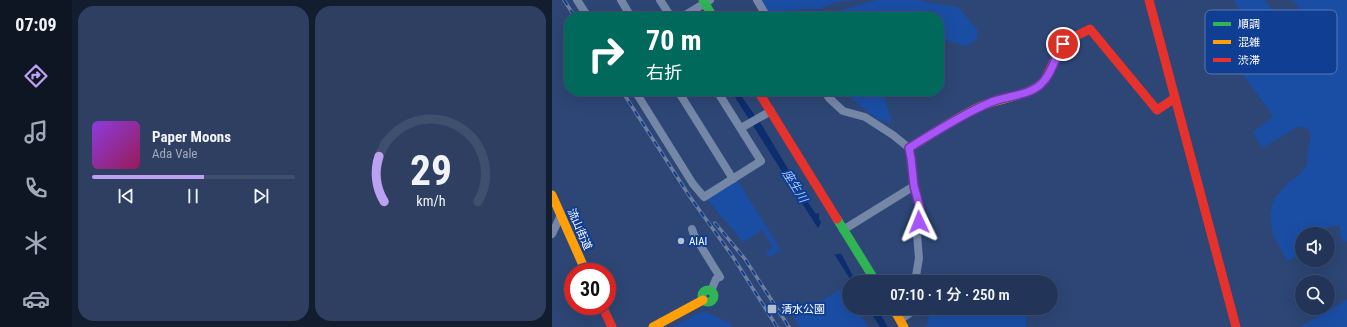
<!DOCTYPE html>
<html lang="ja">
<meta charset="utf-8">
<style>
:root{--surface:#223458;--page:#2e3f61;--text:#f1f3f6;--muted:#a2aaba;--line:#3f4f6e;--accent:#bca0f2}
body{margin:0;font-family:"Roboto Condensed","Noto Sans JP",sans-serif;background:var(--page);color:var(--text);height:100vh;display:flex;flex-direction:column;font-size:15px;white-space:nowrap}
*{box-sizing:border-box;margin:0}
p{font-size:13px;color:var(--muted)}
.icon{flex:none;width:22px;height:22px;fill:none;stroke:currentColor;stroke-width:2;stroke-linecap:round;stroke-linejoin:round}
.map{position:relative;flex:1;overflow:hidden}
.panel{display:flex;flex-direction:column;gap:6px;padding:6px;background:#131d30;width:480px}
.panel>*{flex:none}
.guide{position:absolute;left:12px;top:12px;width:380px;height:84px;border-radius:16px;box-shadow:0 4px 16px #0002,0 0 0 1px var(--line);background:#00695c;color:#fff;overflow:hidden}
.fabs{position:absolute;left:743px;top:227px;display:grid;gap:8px}
.fabs a{display:grid;place-items:center;width:40px;height:40px;border-radius:50%;background:var(--surface);box-shadow:0 4px 16px #0002,0 0 0 1px var(--line);font-size:20px}
.speed{position:absolute;left:12px;top:263px;display:flex;gap:8px;font-size:20px;font-weight:700;text-align:center}
.speed>*{display:grid;place-content:center;width:52px;height:52px;border-radius:50%;background:var(--surface);box-shadow:0 4px 16px #0002,0 0 0 1px var(--line);line-height:1}
.speed .limit{border:6px solid #d22;background:#fff;color:#111}
.pin{position:absolute;display:grid;place-items:center;width:34px;height:34px;color:#fff;margin:-17px;border:2px solid #fff;border-radius:50%;box-shadow:0 1px 4px #0007}
.me{position:absolute;width:44px;margin:-22px;rotate:358deg;stroke-linejoin:round;filter:drop-shadow(0 0 3px #0008)}
.turn{display:flex;align-items:center;gap:14px;height:84px;padding:0 16px;font-size:18px}
.turn .icon{width:52px;height:52px;stroke-width:2.5}
.turn b{display:block;font-size:28px;line-height:34px}
.panel .widget{flex:1;display:flex;flex-direction:column;justify-content:center;gap:6px;min-width:0;padding:0 14px;border-radius:16px;background:var(--page)}
.panel .dial{align-items:center;gap:0}
.dial svg{height:104px;overflow:visible;fill:none;stroke:var(--line);stroke-width:7;stroke-linecap:round;text-anchor:middle}
.dial text{fill:var(--text);stroke:none}
.song{display:flex;align-items:center;gap:12px}
.cover{width:48px;height:48px;border-radius:6px;background:linear-gradient(135deg,hsl(270 70% 55%),hsl(330 70% 35%))}
.played{height:4px;border-radius:2px;background:linear-gradient(90deg,var(--accent) 55%,var(--line) 55%)}
.keys{display:flex;justify-content:space-around;direction:ltr}
.panel .tiles{flex:1;display:grid;gap:6px;grid-template-columns:repeat(2,1fr)}
.trip{position:absolute;left:290px;top:275px;width:216px;height:40px;border-radius:20px;background:var(--surface);box-shadow:0 4px 16px #0002,0 0 0 1px var(--line);font-weight:600;line-height:40px;text-align:center}
main{display:flex;flex:1;min-height:0}
.menu{display:flex;flex-direction:column;width:72px;justify-content:space-around;align-items:center;background:#0e1523;color:var(--muted)}
.menu .icon{width:28px;height:28px}
.menu .on{color:var(--accent)}
.menu b{font-size:18px;color:var(--text)}
.map>svg:first-child{display:block}
</style>
<main>
<nav class="menu">
<b>07:09</b>
<svg class="icon on" aria-label="directions" viewBox="0 0 24 24"><path d="M12 3l9 9-9 9-9-9zM9 14v-3h6M13 9l2 2-2 2"/></svg>
<svg class="icon" aria-label="music" viewBox="0 0 24 24"><path d="M9 18V5l10-2v13"/><circle cx="6" cy="18" r="3"/><circle cx="16" cy="16" r="3"/></svg>
<svg class="icon" aria-label="phone" viewBox="0 0 24 24"><path d="M5 4h4l2 5-3 2q2 4 5 5l2-3 5 2v4C11 20 4 13 5 4z"/></svg>
<svg class="icon" aria-label="climate" viewBox="0 0 24 24"><path d="M12 3v18M4 7l16 10M4 17L20 7"/></svg>
<svg class="icon" aria-label="car" viewBox="0 0 24 24"><path d="M5 17H2v-5l4-1 3-4h7l3 4 3 1v5h-3M9 17h6M6 11h13"/><circle cx="7" cy="17" r="2"/><circle cx="17" cy="17" r="2"/></svg>
</nav>
<section class="panel">
<div class="tiles">
<div class="widget">
<div class="song"><i class="cover"></i><div><b>Paper Moons</b><p>Ada Vale</p></div></div>
<div class="played"></div>
<div class="keys"><svg class="icon" aria-label="previous" viewBox="0 0 24 24"><path d="M18 5L8 12l10 7zM5 5v14"/></svg><svg class="icon" aria-label="pause" viewBox="0 0 24 24"><path d="M8 5v14M16 5v14"/></svg><svg class="icon" aria-label="next" viewBox="0 0 24 24"><path d="M6 5l10 7-10 7zM19 5v14"/></svg></div>
</div>
<div class="widget dial"><svg viewBox="0 0 100 80">
<path d="M14 69A42 42 0 1 1 86 69"/>
<path d="M14 69A42 42 0 0 1 10 34" stroke="#bca0f2"/>
<text x="50" y="56" font-size="32" font-weight="700">29</text>
<text x="50" y="72" font-size="11">km/h</text>
</svg></div>
</div>
</section>
<div class="map">
<svg width="795" height="327" viewBox="0 0 795 327">
<rect width="100%" height="100%" fill="#2d4675"/>
<g fill="#1a4ea5">
<path d="M209 0H307L284 2 267 9 240 10 223 17H219Z"/>
<path d="M324 0H368C376 4 396 5 406 7L426 31 425 39 414 46 387 38V17H266Z"/>
<path d="M682 0H712L728 19 743 15 747 6 740 0H795V241L790 242 787 225 762 230V234H750V254L735 261 721 234 718 214 722 199 737 182 745 177 756 164 755 153 759 137 756 128 745 127 710 148 701 132 716 121 721 116 691 75 706 64 691 46 703 38Z"/>
<path d="M290 91H331L338 118 341 123 325 119Z"/>
<path d="M185 180 229 250 217 257 214 252 221 247 210 230 191 242 155 199Z"/>
<path d="M291 288 297 297V308H304L316 327H248L242 318Z"/>
<path d="M795 300V327H748Z"/>
<path d="M380 308H472L475 310 474 327H374Z"/>
<path d="M151 311 178 323 180 327H121Z"/>
</g>
<g fill="#0c2e6e">
<path d="M179 91H186L211 127 257 204 264 214 267 213V219L291 257 304 282H300Z"/>
<path d="M316 308H322L330 317 336 327H328Z"/>
</g>
<path fill="#2d4675" d="M270 219 290 252 291 253 281 255 264 230 268 225Z"/>
<g fill="none" stroke-linecap="round" stroke-linejoin="round">
<g stroke="#7587a7" stroke-width="8">
<path d="M25 0 36 17"/>
<path d="M69 0 79 17"/>
<path d="M108 0 119 17"/>
<path d="M205 0 215 17"/>
<path d="M130 17 158 0"/>
<path d="M83 91 141 184 152 197 209 161 165 91"/>
<path d="M126 91 181 179"/>
<path d="M273 91 277 98 291 111 313 117 341 135 357 148 359 158 362 186 368 208 365 234 367 258 363 282"/>
<path d="M189 128 219 111"/>
<path d="M140 229 142 235 168 277 164 279 159 291"/>
<path d="M291 230 362 186"/>
<path d="M0 234 9 215"/>
<path d="M348 320 365 308"/>
</g>
<g stroke="#30b455" stroke-width="9">
<path d="M151 0 161 17"/>
<path d="M285 219 324 282"/>
<circle cx="156" cy="296" r="6"/>
</g>
<g stroke="#ff9f0a" stroke-width="9">
<path d="M357 148C380 134 402 119 427 107 446 98 477 97 492 81"/>
<path d="M0 195 34 272"/>
<path d="M341 308 352 327"/>
<path d="M101 327 151 300"/>
</g>
<g stroke="#e5322d" stroke-width="9">
<path d="M597 0 684 327"/>
<path d="M492 81 509 47 522 37 538 29 605 110 623 98"/>
<path d="M206 91 285 219"/>
<path d="M50 306 60 327"/>
</g>
<defs>
<g id="rail">
<path d="M12 0 23 17"/>
<path d="M70 91 138 197 181 257 225 327"/>
<path d="M163 223 193 259 237 327"/>
</g>
</defs>
<use href="#rail" stroke="#6d7ea0" stroke-width="3.5"/>
<use href="#rail" stroke="#103e92" stroke-width="2" stroke-dasharray="6" stroke-linecap="butt"/>
</g>
<g fill="none" stroke-linecap="round" stroke-linejoin="round">
<defs>
<path id="route" d="M367 222 368 208 362 186 359 158 357 148C383 132 409 115 437 103 452 96 477 96 489 84 500 74 503 57 511 44"/>
</defs>
<use href="#route" stroke="#6d37a1" stroke-width="10"/>
<use href="#route" stroke="#a855f7" stroke-width="7"/>
</g>
<g fill="#b6becf" stroke="#103e92" stroke-width="1.5">
<circle cx="129" cy="241" r="4"/>
<rect x="215" y="304" width="10" height="10" rx="2"/>
</g>
<g text-anchor="middle" stroke-width="4" stroke-linejoin="round" paint-order="stroke">
<g font-size="11" fill="#fff" stroke="#103e92">
<text transform="translate(28 229) rotate(66)" y="4">流山街道</text>
</g>
<g font-size="11" fill="#fff" stroke="#103e92" text-anchor="start">
<text x="137" y="245">AIAI</text>
<text x="229" y="313">清水公園</text>
</g>
<g font-size="12" font-style="italic" fill="#a7c7fa" stroke="#103e92">
<text transform="translate(243 186) rotate(58)" y="4">座生川</text>
</g>
</g>
<rect x="653" y="10" width="132" height="64" rx="6" fill="#103e92" stroke="#5878b3" stroke-width="1"/>
<rect x="661" y="22" width="18" height="4" fill="#30b455"/>
<rect x="661" y="40" width="18" height="4" fill="#ff9f0a"/>
<rect x="661" y="58" width="18" height="4" fill="#e5322d"/>
<g font-size="11" fill="#fff">
<text x="686" y="28">順調</text>
<text x="686" y="46">混雑</text>
<text x="686" y="64">渋滞</text>
</g>
</svg>
<div class="fabs">
<a><svg class="icon" aria-label="sound" viewBox="0 0 24 24"><path d="M4 9h4l5-4v14l-5-4H4zM17 9q2 3 0 6"/></svg></a>
<a><svg class="icon" aria-label="search" viewBox="0 0 24 24"><circle cx="10" cy="10" r="6"/><path d="M15 15l6 6"/></svg></a>
</div>
<div class="speed"><div class="limit">30</div></div>
<div class="pin" style="left:511px;top:44px;background:#d93025"><svg class="icon" aria-label="arrive" viewBox="0 0 24 24"><path d="M6 21V4h12l-3 4 3 4H6"/></svg></div>
<svg class="me" style="left:367px;top:222px" viewBox="-20 -20 40 40"><path d="M0-17L14 15 0 8-14 15z" fill="#a855f7" stroke="#fff" stroke-width="4"/></svg>
<div class="trip">07:10 · 1 分 · 250 m</div>
<div class="guide">
<div class="turn"><svg class="icon" aria-label="right" viewBox="0 0 24 24"><path d="M7 20v-9h11M14 6l5 5-5 5"/></svg><div><b>70 m</b>右折</div></div>
</div>
</div>
</main>
